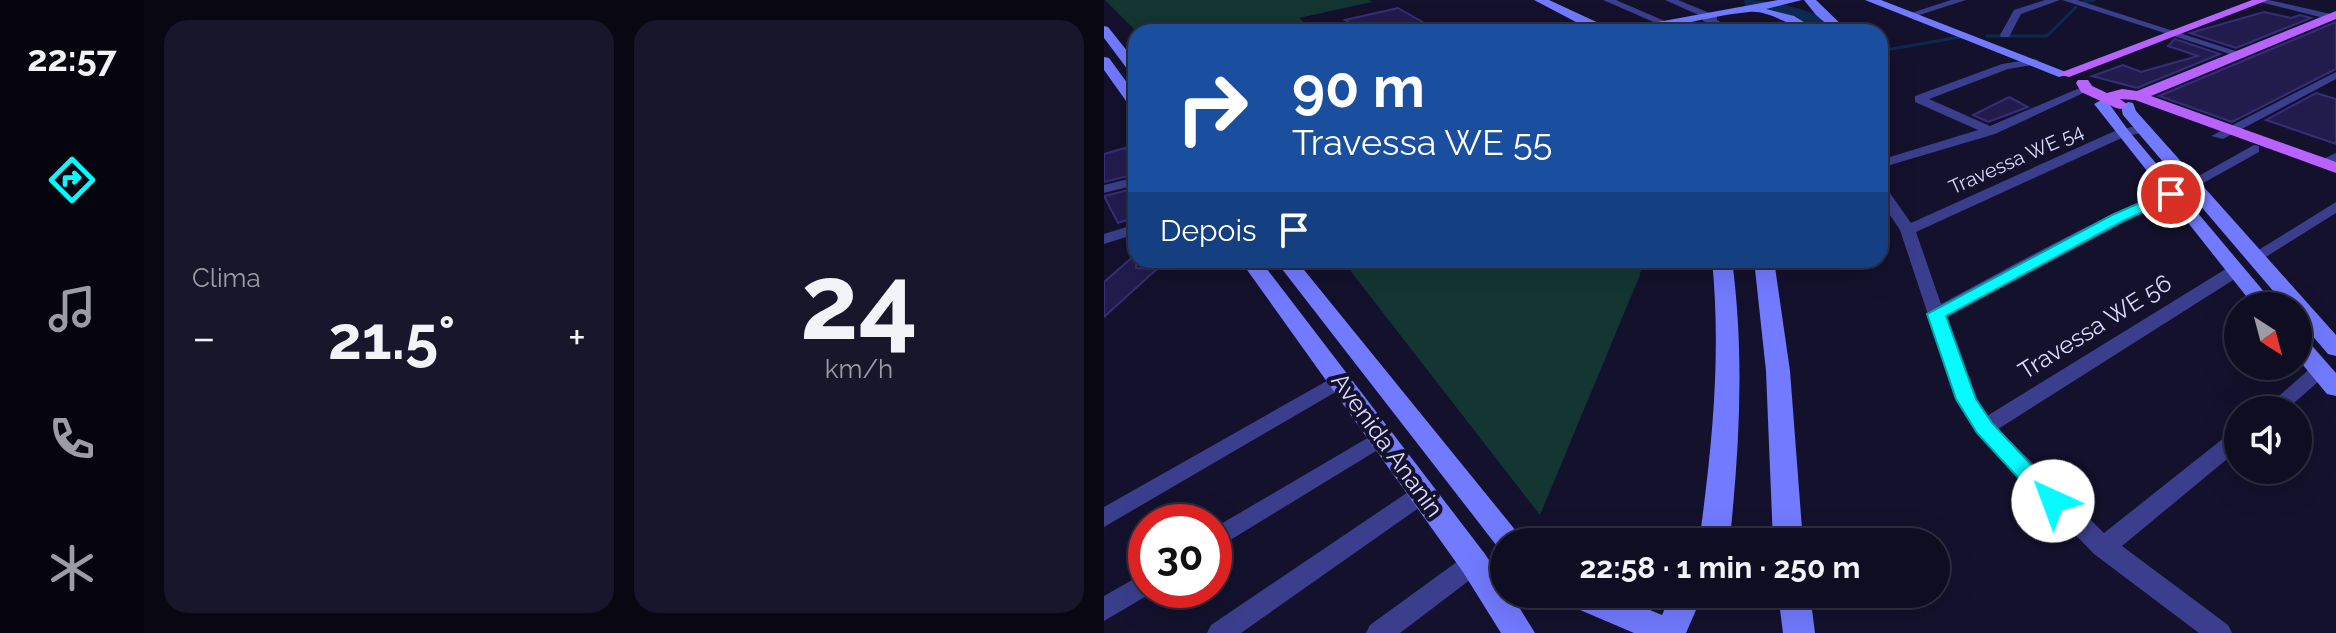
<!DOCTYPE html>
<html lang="pt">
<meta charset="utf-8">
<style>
:root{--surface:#0e0d21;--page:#17162a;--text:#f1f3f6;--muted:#9b9ca5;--line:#2e2d3f;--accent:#07faff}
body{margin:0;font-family:Raleway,sans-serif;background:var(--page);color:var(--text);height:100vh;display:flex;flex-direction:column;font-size:30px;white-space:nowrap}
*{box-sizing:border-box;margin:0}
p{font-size:26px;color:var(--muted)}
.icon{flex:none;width:44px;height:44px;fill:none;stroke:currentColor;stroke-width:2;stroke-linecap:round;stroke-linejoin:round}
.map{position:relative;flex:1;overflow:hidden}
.side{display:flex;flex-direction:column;gap:20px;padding:20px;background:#080712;width:960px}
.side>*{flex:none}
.hud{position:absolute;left:24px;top:24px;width:760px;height:244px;border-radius:24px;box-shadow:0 8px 32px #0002,0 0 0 2px var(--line);background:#1a4fa0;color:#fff;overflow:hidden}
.needle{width:52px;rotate:144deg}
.fabs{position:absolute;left:1120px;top:292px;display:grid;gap:16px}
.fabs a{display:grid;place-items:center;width:88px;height:88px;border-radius:50%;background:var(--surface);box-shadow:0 8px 32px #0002,0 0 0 2px var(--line);font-size:40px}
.speed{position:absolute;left:24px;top:504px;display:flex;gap:16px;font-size:40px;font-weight:700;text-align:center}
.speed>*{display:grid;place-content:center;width:104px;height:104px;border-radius:50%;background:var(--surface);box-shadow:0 8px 32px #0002,0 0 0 2px var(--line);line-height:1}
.speed .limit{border:12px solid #d22;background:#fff;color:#111}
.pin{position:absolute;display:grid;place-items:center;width:68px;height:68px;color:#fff;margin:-34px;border:4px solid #fff;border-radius:50%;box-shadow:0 2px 8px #0007}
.me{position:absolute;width:88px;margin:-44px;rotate:317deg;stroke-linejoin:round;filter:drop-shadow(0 0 6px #0008)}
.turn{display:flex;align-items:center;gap:28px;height:168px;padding:0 32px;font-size:36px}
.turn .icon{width:104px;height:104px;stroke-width:2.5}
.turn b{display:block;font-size:56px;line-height:68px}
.then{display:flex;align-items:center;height:76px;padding:0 32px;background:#0003;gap:16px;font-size:30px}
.big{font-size:60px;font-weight:700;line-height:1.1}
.side .widget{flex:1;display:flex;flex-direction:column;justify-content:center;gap:12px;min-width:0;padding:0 28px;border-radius:24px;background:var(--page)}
.side .dial{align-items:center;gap:0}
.dial b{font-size:104px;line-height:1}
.heat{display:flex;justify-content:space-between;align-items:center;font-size:44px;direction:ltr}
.side .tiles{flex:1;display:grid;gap:20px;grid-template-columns:repeat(2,1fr)}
.trip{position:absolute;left:386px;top:528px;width:460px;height:80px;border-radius:40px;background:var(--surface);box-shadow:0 8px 32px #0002,0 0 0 2px var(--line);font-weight:700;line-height:80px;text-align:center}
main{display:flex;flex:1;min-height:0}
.dock{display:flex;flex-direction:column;width:144px;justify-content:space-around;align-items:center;background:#06050d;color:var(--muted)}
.dock .icon{width:56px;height:56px}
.dock .active{color:var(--accent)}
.dock b{font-size:36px;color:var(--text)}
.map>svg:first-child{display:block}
</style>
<main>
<nav class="dock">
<b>22:57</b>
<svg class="icon active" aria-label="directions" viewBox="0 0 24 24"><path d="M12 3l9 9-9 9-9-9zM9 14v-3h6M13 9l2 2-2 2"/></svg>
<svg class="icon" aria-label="music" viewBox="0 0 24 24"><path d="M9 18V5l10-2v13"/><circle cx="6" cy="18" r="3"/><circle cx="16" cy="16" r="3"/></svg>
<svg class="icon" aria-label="phone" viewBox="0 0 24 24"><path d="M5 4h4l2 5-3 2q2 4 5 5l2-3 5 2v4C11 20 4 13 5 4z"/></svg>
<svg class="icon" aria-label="climate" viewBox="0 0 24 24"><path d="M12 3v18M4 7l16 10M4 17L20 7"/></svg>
</nav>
<section class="side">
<div class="tiles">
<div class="widget"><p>Clima</p>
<div class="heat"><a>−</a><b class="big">21.5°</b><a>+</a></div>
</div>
<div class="widget dial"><b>24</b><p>km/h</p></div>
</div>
</section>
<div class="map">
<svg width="1232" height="633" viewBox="0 0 1232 633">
<rect width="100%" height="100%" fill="#13112c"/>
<g fill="#133632">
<path d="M1 0H265L268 2 195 18 211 32H33Z"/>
<path d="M238 260H538L536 275 436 515Z"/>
</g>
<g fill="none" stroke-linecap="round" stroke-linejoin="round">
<g stroke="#0c2a50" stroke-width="3">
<path d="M979 2 990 0"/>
<path d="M883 36H943L972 7"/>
<path d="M776 51 856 37"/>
</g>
<path fill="#0c2a50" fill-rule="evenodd" d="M640 0C669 0 719 11 739 32H716L685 17 641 6Z"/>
</g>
<g fill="#221c4d" stroke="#362e7a" stroke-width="2">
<path d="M294 8 336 32H259L241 20Z"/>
<path d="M1160 12 1187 18 1196 15 1207 18 1132 48 1086 33Z"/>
<path d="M1232 22V69L1128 122 1055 96Z"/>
<path d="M1071 39 1116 54 1033 88 988 76 1019 65 1037 72 1094 56 1064 46Z"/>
<path d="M1212 93 1232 99V144L1162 120Z"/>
<path d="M905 97 924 107 884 122 869 115Z"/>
<path d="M21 148 32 166V174L0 182V154Z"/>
<path d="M32 188V217L14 223 0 196Z"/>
<path d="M32 254V268L53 269 0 317V282Z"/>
</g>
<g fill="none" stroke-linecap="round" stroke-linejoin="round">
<g fill="#3b3e8c" fill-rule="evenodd">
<path d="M499 0H512L570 25 561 27Z"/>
<path d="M561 0H574L613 16V20L636 32H623L599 21V17Z"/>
<path d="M847 0H862L806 18 801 15Z"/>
<path d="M941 0H956L917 14 905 37H897L896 35 910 10Z"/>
<path d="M958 0H973L1144 55 1135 57Z"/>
<path d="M1165 0 1231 15 1232 18 1228 20 1152 1Z"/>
<path d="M930 59 934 60V64L904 69 825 99 886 126 978 87 988 89 891 134 776 168V160L874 130 811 102V96L898 64Z"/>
<path d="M1232 72V79L1119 139 1107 136Z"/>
<path d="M1038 125 1043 126V132L1022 136 812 232 837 304C871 286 1048 187 1072 191L1074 194 842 316 872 398 883 416 1125 267H1137L1139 271 1137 275 894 429 1000 533 1126 433 1134 430V450L1018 546 1124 625 1128 633H1095L990 554 873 433 852 399 796 230 776 200V185L781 186 807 223 1013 130Z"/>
<path d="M1150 145 1155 146V152L1094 186H1084L1082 183Z"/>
<path d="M1232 153V163L1225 167H1215V161Z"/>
<path d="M32 177V185L0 193V185Z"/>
<path d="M1232 202V213L1157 260 1151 262 1143 257Z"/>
<path d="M32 224V234L0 244V234Z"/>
<path d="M1216 364 1223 366 1226 370 1223 374 1182 410H1159L1209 366Z"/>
<path d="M235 374 242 376 245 381 242 386 0 527V507Z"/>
<path d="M277 430 285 433 288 438 285 443 110 550V528Z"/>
<path d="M318 485 326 488 329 494 326 500 137 633H103L107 625 310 488Z"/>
<path d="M370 553 379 556 382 563 379 570 296 633H262L266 625 361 556Z"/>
<path d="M42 572V590L51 591 0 621V596Z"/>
</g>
<g fill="#727aff" fill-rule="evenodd">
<path d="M430 0H445L514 32H491Z"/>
<path d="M674 0H698L662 9 690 16 716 32C692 32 669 10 645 12 601 16 560 32 515 32L521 28Z"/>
<path d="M700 0H712L745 32H732L712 15Z"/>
<path d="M761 0H777L967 74 955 77Z"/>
<path d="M0 26 4 27 32 62V75L27 74 0 38Z"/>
<path d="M0 57 5 58 32 95V109L27 108 0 70Z"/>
<path d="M1007 95 1014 99 1006 105 1024 130 1172 306H1150L990 104Z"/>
<path d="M1024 102 1029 103 1032 111 1232 335V356L1224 354 1194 319V306H1182L1019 115 1017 106Z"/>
<path d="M136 260H156L381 554 400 583V594H407L431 633H397L359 572Z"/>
<path d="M171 260H192L421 542H400V552L396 550Z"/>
<path d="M608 260H628C640 350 636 438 627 528L621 542H591L597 528C609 438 617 351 608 260Z"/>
<path d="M650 260H670L686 371 699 542H669L662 371Z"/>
<path d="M1194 337 1202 339 1232 373V396L1223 394 1194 359Z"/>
<path d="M457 594H507L558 615 567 594H599L582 633H530L462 604Z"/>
<path d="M674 594H706L711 633H679Z"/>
</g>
<g fill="#b862ff" fill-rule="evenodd">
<path d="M1148 0H1164L965 77 953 74Z"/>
<path d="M1232 11V19L1047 96 1232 162V173L1031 100 1016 99 1024 105 1017 109 1012 108 977 92 972 83 974 80H984L988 86 1003 93 1018 89 1033 91Z"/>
</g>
</g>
<path fill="#07faff" stroke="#05a2a6" stroke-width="2" d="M1067 189 1072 191V197L1019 221 842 316 872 399 888 423 961 501 958 507 949 510 941 507 873 433 852 399 823 314 1008 215Z"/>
<g text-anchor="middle" stroke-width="8" stroke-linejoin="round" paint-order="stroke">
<g font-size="20" fill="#dddbff" stroke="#13112c">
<text transform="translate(912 159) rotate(-24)" y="7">Travessa WE 54</text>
</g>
<g font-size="24" fill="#dddbff" stroke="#13112c">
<text transform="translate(991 327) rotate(-32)" y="8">Travessa WE 56</text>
<text transform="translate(283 445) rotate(54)" y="8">Avenida Ananin</text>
</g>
</g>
</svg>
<div class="fabs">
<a><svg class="needle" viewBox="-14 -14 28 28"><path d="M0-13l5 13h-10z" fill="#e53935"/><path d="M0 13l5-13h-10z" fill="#9b9ca5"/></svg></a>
<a><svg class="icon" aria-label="sound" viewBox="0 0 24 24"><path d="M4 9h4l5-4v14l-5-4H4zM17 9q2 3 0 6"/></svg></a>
</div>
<div class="speed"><div class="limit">30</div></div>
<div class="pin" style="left:1067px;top:194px;background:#d93025"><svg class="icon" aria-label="arrive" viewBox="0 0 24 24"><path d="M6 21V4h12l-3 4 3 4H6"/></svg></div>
<svg class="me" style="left:949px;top:501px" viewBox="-20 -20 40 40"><circle r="19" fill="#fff"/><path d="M0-13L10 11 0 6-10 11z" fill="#07faff"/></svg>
<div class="trip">22:58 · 1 min · 250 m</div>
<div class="hud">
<div class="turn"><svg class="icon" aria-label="right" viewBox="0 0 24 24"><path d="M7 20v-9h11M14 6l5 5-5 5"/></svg><div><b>90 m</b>Travessa WE 55</div></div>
<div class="then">Depois<svg class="icon" aria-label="arrive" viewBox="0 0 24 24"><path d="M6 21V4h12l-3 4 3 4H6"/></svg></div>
</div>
</div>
</main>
